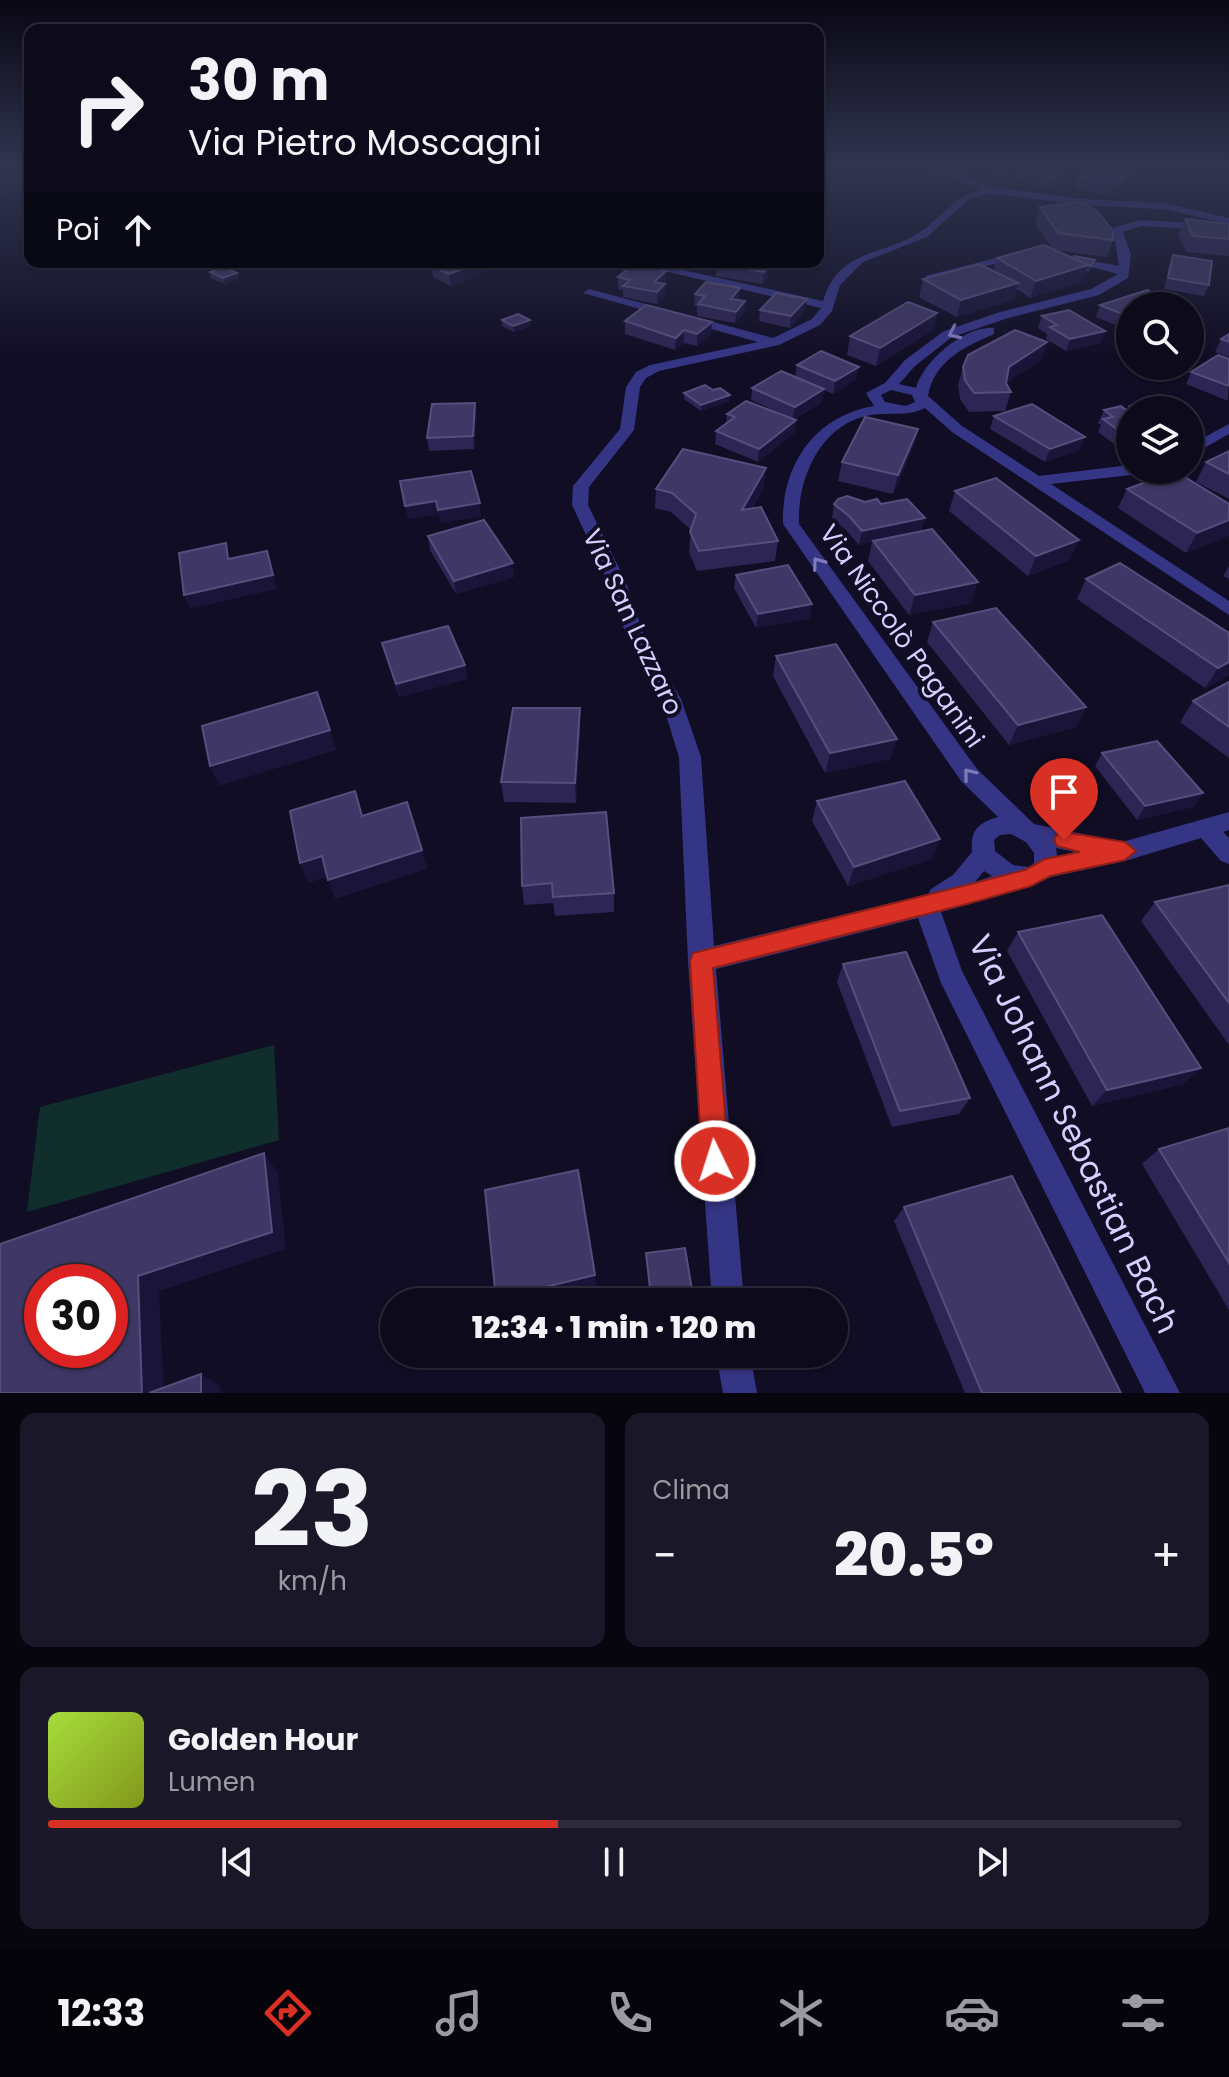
<!DOCTYPE html>
<html lang="it">
<meta charset="utf-8">
<style>
:root{--surface:#0c0a1b;--page:#1a1828;--text:#f1f3f6;--muted:#9a9aa3;--line:#2c2b3a;--accent:#d93025}
body{margin:0;font-family:Poppins,sans-serif;background:var(--page);color:var(--text);height:100vh;display:flex;flex-direction:column;font-size:30px;white-space:nowrap}
*{box-sizing:border-box;margin:0}
p{font-size:26px;color:var(--muted)}
.icon{flex:none;width:44px;height:44px;fill:none;stroke:currentColor;stroke-width:2;stroke-linecap:round;stroke-linejoin:round}
.map{position:relative;height:1393px;overflow:hidden}
.details{display:flex;flex-direction:column;gap:20px;padding:20px;background:#07060f;flex:1}
.details>*{flex:none}
.banner{position:absolute;left:24px;top:24px;width:800px;height:244px;border-radius:16px;box-shadow:0 2px 6px #0004,0 0 0 2px var(--line);background:#0c0a1b;color:var(--text);overflow:hidden}
.buttons{position:absolute;left:1116px;top:292px;display:grid;gap:16px}
.buttons a{display:grid;place-items:center;width:88px;height:88px;border-radius:50%;background:var(--surface);box-shadow:0 2px 6px #0004,0 0 0 2px var(--line);font-size:40px}
.speed{position:absolute;left:24px;top:1264px;display:flex;gap:16px;font-size:40px;font-weight:700;text-align:center}
.speed>*{display:grid;place-content:center;width:104px;height:104px;border-radius:50%;background:var(--surface);box-shadow:0 2px 6px #0004,0 0 0 2px var(--line);line-height:1}
.speed .limit{border:12px solid #d22;background:#fff;color:#111}
.pin{position:absolute;display:grid;place-items:center;width:68px;height:68px;color:#fff;margin:-82px -34px;border-radius:50% 50% 50% 0;rotate:-45deg;box-shadow:0 0 8px #0007}
.pin .icon{rotate:45deg}
.me{position:absolute;width:88px;margin:-44px;rotate:356deg;stroke-linejoin:round;filter:drop-shadow(0 0 6px #0008)}
.turn{display:flex;align-items:center;gap:28px;height:168px;padding:0 32px;font-size:36px}
.turn .icon{width:104px;height:104px;stroke-width:2.5}
.turn b{display:block;font-size:56px;line-height:68px}
.then{display:flex;align-items:center;height:76px;padding:0 32px;background:#0003;gap:16px;font-size:30px}
.big{font-size:60px;font-weight:800;line-height:1.1}
.details .tile{flex:1;display:flex;flex-direction:column;justify-content:center;gap:12px;min-width:0;padding:0 28px;border-radius:16px;background:var(--page)}
.details .dial{align-items:center;gap:0}
.dial b{font-size:104px;line-height:1}
.song{display:flex;align-items:center;gap:24px}
.cover{width:96px;height:96px;border-radius:12px;background:linear-gradient(135deg,hsl(80 70% 55%),hsl(70 70% 35%))}
.played{height:8px;border-radius:4px;background:linear-gradient(90deg,var(--accent) 45%,var(--line) 45%)}
.keys{display:flex;justify-content:space-around;direction:ltr}
.heat{display:flex;justify-content:space-between;align-items:center;font-size:44px;direction:ltr}
.details .tiles{flex:1;display:grid;gap:20px;grid-template-columns:1fr 1fr}
.tile:last-child{grid-column:span 2}
.trip{position:absolute;left:380px;top:1288px;width:468px;height:80px;border-radius:40px;background:var(--surface);box-shadow:0 2px 6px #0004,0 0 0 2px var(--line);font-weight:800;line-height:80px;text-align:center}
.dock{display:flex;height:128px;justify-content:space-around;align-items:center;background:#05040b;color:var(--muted)}
.dock .icon{width:56px;height:56px}
.dock .active{color:var(--accent)}
.dock b{font-size:36px;color:var(--text)}
.map>svg:first-child{display:block}
</style>
<div class="map">
<svg width="1229" height="1393" viewBox="0 0 1229 1393">
<rect width="100%" height="100%" fill="#100d24"/>
<path fill="#102f2c" d="M274 1045 279 1140 27 1212 40 1107Z"/>
<g fill="none" stroke-linecap="round" stroke-linejoin="round">
<path stroke="#092248" stroke-width="5" d="M0 194 30 179"/>
<g fill="#353586" fill-rule="evenodd">
<path d="M929 167H943L992 187 1082 199 1164 203 1229 218V224L1164 209 1082 205 990 193 969 199 927 237 863 262 840 285 832 311 820 325 779 345 659 371 646 378 640 387 634 430 589 487 588 505 626 582 645 638 681 699 701 757 714 946 928 894 931 889 953 875 972 852C970 830 978 823 998 817L961 781 783 524C781 465 815 416 874 406L866 393 885 383 905 360 944 331 1000 312 1091 289 1118 274 1061 259 1067 256 1119 266 1113 228 1140 220 1209 224 1214 227 1209 230 1141 226 1123 232 1131 255 1128 278 1099 295 1008 318 952 337 915 366 899 384 916 388C923 361 966 325 994 328V334C964 347 934 361 928 396L962 426 1039 476 1130 465V470H1139L1131 475 1051 484 1229 601V615L952 432 925 408C907 417 891 412 871 415 821 423 797 478 799 524L977 769 1034 824 1122 842 1229 812V830L1223 832 1229 838V864L1221 861 1201 838 1125 861 1051 877 1029 887 941 912 962 971 1180 1393H1145L941 983 918 918 716 969 744 1302H712L688 961 679 757 661 699 627 638 608 582 572 505 573 486 620 429 626 387 636 372 650 365 758 342 583 293 589 289 773 338 812 319 821 308 635 264 647 262 823 301C839 248 882 257 920 232 944 216 951 198 981 190ZM891 390 912 395 915 402 906 406 885 402 881 395ZM1011 834 1026 842 1034 853V863L1029 867 1013 865 995 851 994 840 1000 835ZM1056 848 1076 852 1057 856ZM984 871 992 876 975 882Z"/>
<path d="M1020 252 1026 255 1024 257 931 279 925 276Z"/>
<path d="M1229 424V434L1190 456V445Z"/>
<path d="M716 1354H750L757 1393H723Z"/>
</g>
</g>
<g fill="#2d2553">
<path d="M989 167H1011L1003 171Z"/>
<path d="M1022 167H1065L1062 176 1050 188 1015 181 1018 171Z"/>
<path d="M1119 172 1124 184 1116 194 1107 195 1076 189 1079 178Z"/>
<path d="M1040 207 1113 240 1107 257 1054 250 1073 258 1095 260 1089 272 1086 271 1082 282 1030 298 1017 289 1013 300 957 317 919 297 923 279 993 271 997 258 1053 250 1035 223Z"/>
<path d="M1185 219 1229 224V256L1186 252 1178 235Z"/>
<path d="M1173 255 1209 285 1204 296 1164 289 1169 266Z"/>
<path d="M762 263 770 265 769 276 762 284 716 276 717 264Z"/>
<path d="M431 266 487 271 451 286 433 277Z"/>
<path d="M666 271 665 282 663 284 665 296 657 304 623 297V290L618 289V277Z"/>
<path d="M210 272 237 273 238 279 225 284 211 278Z"/>
<path d="M695 294 745 301 744 313 735 323 697 316V306H694Z"/>
<path d="M1172 303 1171 306H1130V328L1126 329 1096 317 1100 305Z"/>
<path d="M760 310 805 311 790 328 759 321Z"/>
<path d="M1042 316 1105 331 1100 343 1066 351 1046 339 1047 334 1038 328Z"/>
<path d="M502 320 530 326 514 332 502 326Z"/>
<path d="M625 321 712 322 711 334 697 346 684 343 675 350 625 334Z"/>
<path d="M933 330 876 366 847 355 850 336Z"/>
<path d="M1229 334V357L1215 352 1221 339Z"/>
<path d="M1047 342 1041 360 1006 383 1011 392 1005 411 969 412 960 399 958 385 963 367Z"/>
<path d="M1229 357 1228 401 1186 384 1191 372 1228 359Z"/>
<path d="M797 365 856 379 833 394 824 390 822 402 794 419 796 420 794 433 758 462 715 444 716 431 726 424 727 414H782L751 400 752 388 795 377Z"/>
<path d="M684 393 730 401 701 411 684 399Z"/>
<path d="M1130 406 1159 410H1130V452L1126 453 1098 432 1101 425 1098 423 1104 410 1128 411Z"/>
<path d="M477 415 474 449 429 451 427 438Z"/>
<path d="M994 416 1079 450 1045 462 990 429Z"/>
<path d="M918 429 913 448 893 494 838 481 842 462Z"/>
<path d="M1229 451V499L1196 482 1206 462Z"/>
<path d="M766 468 763 488 752 509 778 541 775 561 697 571 689 552 691 530 671 512 655 508 656 489Z"/>
<path d="M1127 489 1229 504 1186 553 1118 508Z"/>
<path d="M955 491 1070 560 1028 576 949 511Z"/>
<path d="M865 502 881 504 925 518 921 531 971 603 909 615 868 561 872 542 859 545 846 530 832 518 834 504Z"/>
<path d="M428 536 514 577 456 594 430 550Z"/>
<path d="M1229 566V579L1223 576Z"/>
<path d="M736 575 810 618 756 628 734 588Z"/>
<path d="M1086 579 1229 675 1205 688 1077 599Z"/>
<path d="M933 622 1086 707 1076 727 1009 745 927 642Z"/>
<path d="M382 643 465 665 467 679 399 697Z"/>
<path d="M776 656 897 739 890 759 825 773 773 676Z"/>
<path d="M1229 682V758L1180 722 1193 701Z"/>
<path d="M580 728 576 803 504 802 501 782Z"/>
<path d="M1102 753 1203 793 1193 807 1137 820 1095 766Z"/>
<path d="M817 801 932 859 848 886 812 821Z"/>
<path d="M521 818 614 893V912L555 916 553 903 524 905 522 886Z"/>
<path d="M1229 885V1045L1141 921 1155 902Z"/>
<path d="M1018 932 1201 1068 1183 1084 1092 1106 1007 951Z"/>
<path d="M843 964 970 1098 959 1114 892 1127 837 982Z"/>
<path d="M1229 1128V1310L1142 1164 1159 1149Z"/>
<path d="M904 1207 1121 1393H965L894 1221Z"/>
<path d="M646 1253 692 1290 691 1294 651 1301Z"/>
</g>
<g fill="#1a1438">
<path d="M1064 167H1065L1062 176 1050 188 1053 178Z"/>
<path d="M1128 173 1124 184 1116 194 1107 195 1110 184Z"/>
<path d="M481 262H486L487 271 451 286 449 274Z"/>
<path d="M770 265 769 276 762 284 764 272Z"/>
<path d="M1088 265 1082 282 1030 298 1036 281Z"/>
<path d="M666 271 665 282 655 292 654 282Z"/>
<path d="M237 273 238 279 225 284 223 278Z"/>
<path d="M1018 283 1013 300 957 317 961 300Z"/>
<path d="M665 284V296L657 304V292Z"/>
<path d="M740 288 739 300 731 299Z"/>
<path d="M807 299 805 311 790 328 791 316Z"/>
<path d="M745 301 744 313 735 323 736 312Z"/>
<path d="M937 313 933 330 876 366 880 348Z"/>
<path d="M530 320V326L514 332 513 326Z"/>
<path d="M712 322 711 334 697 346V334Z"/>
<path d="M684 330V343L675 350 676 338Z"/>
<path d="M1105 331 1100 343 1066 351 1070 339Z"/>
<path d="M1047 342 1041 360 1003 385 1009 367Z"/>
<path d="M859 367 856 379 833 394 835 381Z"/>
<path d="M824 389 822 402 793 419 795 407Z"/>
<path d="M730 395V401L701 411V405Z"/>
<path d="M475 403 477 415 474 449 473 436Z"/>
<path d="M796 420 794 433 758 462 759 449Z"/>
<path d="M918 429 913 448 893 494 898 475Z"/>
<path d="M1085 437 1079 450 1045 462 1050 449Z"/>
<path d="M766 468 763 488 740 530 742 510Z"/>
<path d="M436 501 439 515 408 519 405 506Z"/>
<path d="M480 503 481 517 440 523 438 510Z"/>
<path d="M925 518 921 532 859 545 862 531Z"/>
<path d="M1229 520V536L1186 553 1197 533Z"/>
<path d="M1079 540 1070 560 1028 576 1036 556Z"/>
<path d="M267 551 277 589 190 609 184 595Z"/>
<path d="M513 563 514 577 456 594 454 581Z"/>
<path d="M978 582 971 603 909 615 915 595Z"/>
<path d="M812 604 810 618 756 628 758 614Z"/>
<path d="M1229 662V675L1205 688 1218 668Z"/>
<path d="M465 665 467 679 399 697 396 684Z"/>
<path d="M1086 707 1076 727 1009 745 1018 725Z"/>
<path d="M580 708V728L576 803 575 783Z"/>
<path d="M330 730 336 750 219 786 210 766Z"/>
<path d="M897 739 890 759 825 773 830 753Z"/>
<path d="M1203 793 1193 807 1137 820 1145 806Z"/>
<path d="M940 839 932 859 848 886 854 867Z"/>
<path d="M422 850 427 869 335 899 328 880Z"/>
<path d="M322 856 330 876 308 883 300 863Z"/>
<path d="M1201 1068 1183 1084 1092 1106 1107 1090Z"/>
<path d="M264 1153 278 1173 286 1249 159 1291 164 1393H142L138 1276Z"/>
<path d="M595 1275 596 1287 533 1302H497L496 1299Z"/>
<path d="M201 1374 220 1386 221 1393H201Z"/>
</g>
<g fill="#3f3765" stroke="#564f7e" stroke-width="2" fill-rule="evenodd">
<path d="M1022 167H1064L1053 178 1018 171Z"/>
<path d="M1090 167H1115L1120 168 1117 171 1128 173 1120 183 1110 184 1079 178Z"/>
<path d="M1081 202 1097 211 1113 231V240L1058 233 1040 207Z"/>
<path d="M1185 219 1229 224V239L1193 236Z"/>
<path d="M1044 245 1088 265 1036 281 997 258Z"/>
<path d="M1173 255 1212 261 1209 285 1168 278Z"/>
<path d="M1074 256 1095 260 1091 266 1073 258Z"/>
<path d="M442 262H481L449 274 431 266Z"/>
<path d="M719 262H756L770 265 764 272 717 264Z"/>
<path d="M633 264 666 271 654 282 665 284 657 292 623 286 630 280 618 277Z"/>
<path d="M979 264 1018 283 961 300 923 279Z"/>
<path d="M223 267 237 273 223 278 210 272Z"/>
<path d="M706 282 740 288 731 299 745 301 736 312 698 304 705 296 695 294Z"/>
<path d="M1147 290 1172 303 1164 306H1130V317L1100 305Z"/>
<path d="M776 293 807 299 791 316 760 310Z"/>
<path d="M908 302 937 313 880 348 850 336Z"/>
<path d="M646 305 712 322 697 334 684 330 676 338 625 321Z"/>
<path d="M1069 310 1105 331 1070 339 1050 327 1057 325 1042 316Z"/>
<path d="M518 314 530 320 513 326 502 320Z"/>
<path d="M1015 330 1047 342 1009 367 1006 383 1011 392 974 393 965 380 963 367 968 355Z"/>
<path d="M1229 334V342L1221 339Z"/>
<path d="M821 351 859 367 835 381 797 365Z"/>
<path d="M1218 355 1229 359V386L1191 372Z"/>
<path d="M781 371 824 389 795 407 752 388Z"/>
<path d="M705 385 713 390 720 388 730 395 701 405 684 393Z"/>
<path d="M746 401 796 420 759 449 716 431 735 417 727 414Z"/>
<path d="M1148 402 1159 410H1135L1130 406Z"/>
<path d="M475 403 473 436 427 438 432 404Z"/>
<path d="M1032 404 1085 437 1050 449 994 416Z"/>
<path d="M1121 406 1130 413V439L1103 419 1113 417 1104 410Z"/>
<path d="M865 417 918 429 898 475 842 462Z"/>
<path d="M683 449 766 468 742 510 761 507 778 541 699 551 690 532 696 514 672 493 656 489Z"/>
<path d="M1229 451V474L1206 462Z"/>
<path d="M471 471 480 503 438 510 436 501 405 506 400 481Z"/>
<path d="M1175 471 1229 504V520L1197 533 1127 489Z"/>
<path d="M996 478 1079 540 1036 556 955 491Z"/>
<path d="M847 496 865 502 877 499 881 504 907 499 925 518 862 531 849 516 834 504 838 499Z"/>
<path d="M484 520 513 563 454 581 428 536Z"/>
<path d="M932 529 978 582 915 595 873 541Z"/>
<path d="M226 543 228 559 267 551 273 575 184 595 179 553Z"/>
<path d="M1120 563 1229 633V662L1218 668 1086 579Z"/>
<path d="M788 565 812 604 758 614 736 575Z"/>
<path d="M996 608 1086 707 1018 725 933 622Z"/>
<path d="M448 626 465 665 396 684 382 643Z"/>
<path d="M836 644 897 739 830 753 776 656Z"/>
<path d="M1229 682V727L1193 701Z"/>
<path d="M317 692 330 730 210 766 202 726Z"/>
<path d="M513 708H580L575 783 501 782Z"/>
<path d="M1157 741 1203 793 1145 806 1102 753Z"/>
<path d="M905 781 940 839 854 867 817 801Z"/>
<path d="M355 791 362 816 407 802 422 850 328 880 322 856 300 863 290 811Z"/>
<path d="M606 812 614 893 553 897 552 883 522 886 521 818Z"/>
<path d="M1229 885V1003L1155 902Z"/>
<path d="M1102 915 1201 1068 1107 1090 1018 932Z"/>
<path d="M906 952 970 1098 900 1111 843 964Z"/>
<path d="M1229 1128V1263L1159 1149Z"/>
<path d="M264 1153 272 1232 138 1276 142 1393H0V1244ZM42 1282H110V1350H42Z"/>
<path d="M578 1170 595 1275 496 1299 485 1190Z"/>
<path d="M1012 1176 1121 1393H982L904 1207Z"/>
<path d="M685 1248 692 1290 651 1297 646 1253Z"/>
<path d="M201 1374V1393H149Z"/>
</g>
<defs><path id="oneway-chevron" d="M-2-3.5L2.5 0L-2 3.5" fill="none" stroke-width="1.6" stroke-linecap="round" stroke-linejoin="round" transform="scale(2)"/></defs>
<g stroke="#7d7bbc">
<use href="#oneway-chevron" transform="translate(954 333) rotate(155)"/>
<use href="#oneway-chevron" transform="translate(818 563) rotate(-126)"/>
<use href="#oneway-chevron" transform="translate(969 774) rotate(-129)"/>
</g>
<linearGradient id="sky" x2="0" y2="1"><stop stop-color="#090714"/><stop offset="0.46" stop-color="#313550"/><stop offset="1" stop-color="#313550" stop-opacity="0"/></linearGradient>
<rect width="1229" height="362" fill="url(#sky)"/>
<path fill="#d93025" stroke="#8d1f18" stroke-width="2" d="M1064 832 1125 842 1136 851 1125 860 1050 876 1031 886 967 904 713 968 729 1161 725 1170 715 1174 706 1170 702 1161 690 961 693 953 967 885 1025 870 1045 859 1080 852 1057 846 1054 840 1057 834Z"/>
<g text-anchor="middle" stroke-width="8" stroke-linejoin="round" paint-order="stroke">
<g font-size="26" fill="#d4d0ff" stroke="#100d24">
<text transform="translate(633 622) rotate(65)" y="9">Via San Lazzaro</text>
<text transform="translate(902 636) rotate(55)" y="9">Via Niccolò Paganini</text>
</g>
<g font-size="32" fill="#d4d0ff" stroke="#100d24">
<text transform="translate(1074 1134) rotate(64)" y="11">Via Johann Sebastian Bach</text>
</g>
</g>
</svg>
<div class="buttons">
<a><svg class="icon" aria-label="search" viewBox="0 0 24 24"><circle cx="10" cy="10" r="6"/><path d="M15 15l6 6"/></svg></a>
<a><svg class="icon" aria-label="layers" viewBox="0 0 24 24"><path d="M12 4l9 5-9 5-9-5zM3 14l9 5 9-5"/></svg></a>
</div>
<div class="speed"><div class="limit">30</div></div>
<div class="pin" style="left:1064px;top:840px;background:#d93025"><svg class="icon" aria-label="arrive" viewBox="0 0 24 24"><path d="M6 21V4h12l-3 4 3 4H6"/></svg></div>
<svg class="me" style="left:715px;top:1161px" viewBox="-20 -20 40 40"><circle r="17" fill="#d93025" stroke="#fff" stroke-width="3"/><path d="M0-11L8 9 0 5-8 9z" fill="#fff"/></svg>
<div class="trip">12:34 · 1 min · 120 m</div>
<div class="banner">
<div class="turn"><svg class="icon" aria-label="right" viewBox="0 0 24 24"><path d="M7 20v-9h11M14 6l5 5-5 5"/></svg><div><b>30 m</b>Via Pietro Moscagni</div></div>
<div class="then">Poi<svg class="icon" aria-label="ahead" viewBox="0 0 24 24"><path d="M12 20V5M6 11l6-6 6 6"/></svg></div>
</div>
</div>
<section class="details">
<div class="tiles">
<div class="tile dial"><b>23</b><p>km/h</p></div>
<div class="tile"><p>Clima</p>
<div class="heat"><a>−</a><b class="big">20.5°</b><a>+</a></div>
</div>
<div class="tile">
<div class="song"><i class="cover"></i><div><b>Golden Hour</b><p>Lumen</p></div></div>
<div class="played"></div>
<div class="keys"><svg class="icon" aria-label="previous" viewBox="0 0 24 24"><path d="M18 5L8 12l10 7zM5 5v14"/></svg><svg class="icon" aria-label="pause" viewBox="0 0 24 24"><path d="M8 5v14M16 5v14"/></svg><svg class="icon" aria-label="next" viewBox="0 0 24 24"><path d="M6 5l10 7-10 7zM19 5v14"/></svg></div>
</div>
</div>
</section>
<nav class="dock">
<b>12:33</b>
<svg class="icon active" aria-label="directions" viewBox="0 0 24 24"><path d="M12 3l9 9-9 9-9-9zM9 14v-3h6M13 9l2 2-2 2"/></svg>
<svg class="icon" aria-label="music" viewBox="0 0 24 24"><path d="M9 18V5l10-2v13"/><circle cx="6" cy="18" r="3"/><circle cx="16" cy="16" r="3"/></svg>
<svg class="icon" aria-label="phone" viewBox="0 0 24 24"><path d="M5 4h4l2 5-3 2q2 4 5 5l2-3 5 2v4C11 20 4 13 5 4z"/></svg>
<svg class="icon" aria-label="climate" viewBox="0 0 24 24"><path d="M12 3v18M4 7l16 10M4 17L20 7"/></svg>
<svg class="icon" aria-label="car" viewBox="0 0 24 24"><path d="M5 17H2v-5l4-1 3-4h7l3 4 3 1v5h-3M9 17h6M6 11h13"/><circle cx="7" cy="17" r="2"/><circle cx="17" cy="17" r="2"/></svg>
<svg class="icon" aria-label="filters" viewBox="0 0 24 24"><path d="M4 7h16M4 17h16"/><circle cx="9" cy="7" r="2"/><circle cx="15" cy="17" r="2"/></svg>
</nav>
